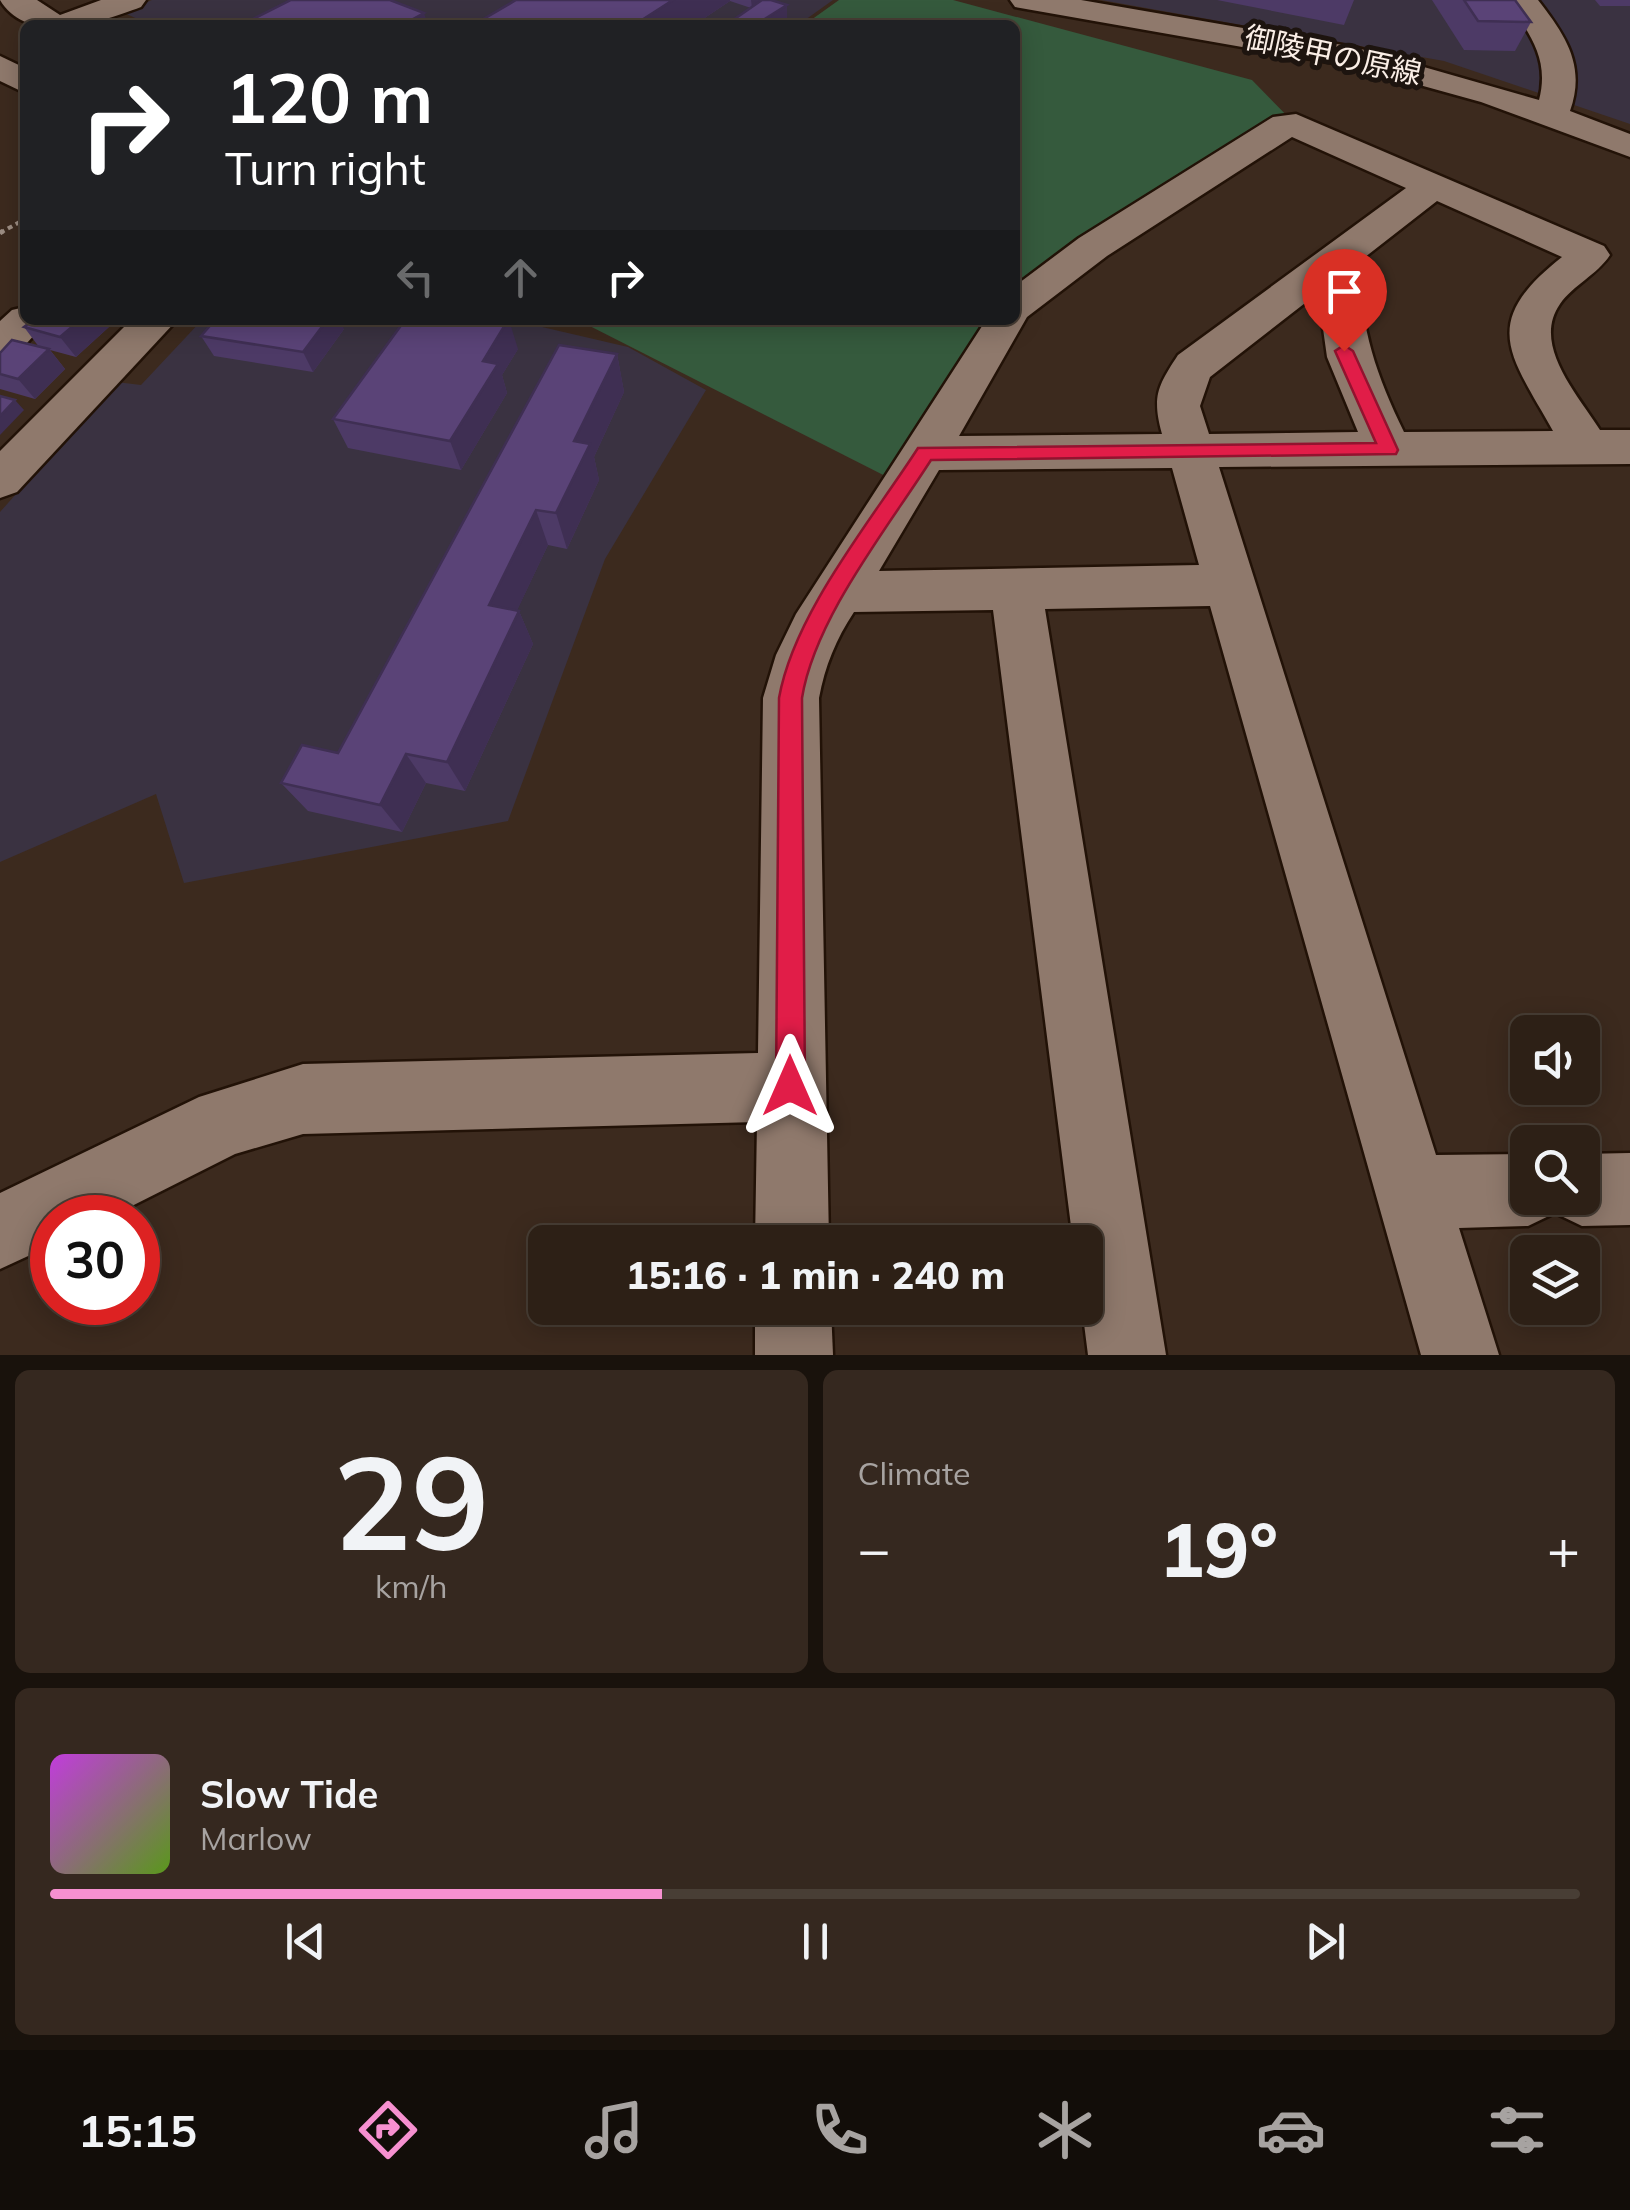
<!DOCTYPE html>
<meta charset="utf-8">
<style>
:root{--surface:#2d2016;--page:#35281f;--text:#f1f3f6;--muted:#a7a3a1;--line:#483e35;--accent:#f690d0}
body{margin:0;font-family:Mulish,"Noto Sans JP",sans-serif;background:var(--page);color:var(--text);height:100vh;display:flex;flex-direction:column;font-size:38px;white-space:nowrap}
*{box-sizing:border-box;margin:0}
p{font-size:32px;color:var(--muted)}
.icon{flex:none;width:55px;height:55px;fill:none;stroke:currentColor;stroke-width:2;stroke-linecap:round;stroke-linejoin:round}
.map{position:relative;height:1355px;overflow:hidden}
.sheet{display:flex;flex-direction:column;gap:15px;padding:15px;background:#19120c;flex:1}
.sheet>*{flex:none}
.banner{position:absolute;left:20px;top:20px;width:1000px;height:305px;border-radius:15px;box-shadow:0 5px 25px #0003,0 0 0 2px var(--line);background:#202124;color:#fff;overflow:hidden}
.tools{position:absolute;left:1510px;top:1015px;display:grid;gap:20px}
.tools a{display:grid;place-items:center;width:90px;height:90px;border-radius:15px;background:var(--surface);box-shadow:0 5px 25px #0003,0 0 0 2px var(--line);font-size:50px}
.speed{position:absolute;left:30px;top:1195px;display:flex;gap:20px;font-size:50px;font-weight:700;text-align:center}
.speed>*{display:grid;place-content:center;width:130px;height:130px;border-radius:50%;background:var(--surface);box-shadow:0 5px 25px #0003,0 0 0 2px var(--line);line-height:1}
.speed .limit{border:15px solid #d22;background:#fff;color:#111}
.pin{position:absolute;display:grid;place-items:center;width:85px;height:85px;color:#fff;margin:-102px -42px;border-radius:50% 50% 50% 0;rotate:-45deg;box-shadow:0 0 10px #0007}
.pin .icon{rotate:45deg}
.me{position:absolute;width:110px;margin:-55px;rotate:0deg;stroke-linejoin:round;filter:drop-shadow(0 0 8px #0008)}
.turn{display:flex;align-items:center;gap:35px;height:210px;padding:0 40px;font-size:45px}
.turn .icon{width:130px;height:130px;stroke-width:2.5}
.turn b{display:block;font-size:70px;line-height:85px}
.lanes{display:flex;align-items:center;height:95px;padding:0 40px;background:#0003;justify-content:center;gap:50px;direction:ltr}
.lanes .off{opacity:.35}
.big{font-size:75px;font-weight:800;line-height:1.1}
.sheet .card{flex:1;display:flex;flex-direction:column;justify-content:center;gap:15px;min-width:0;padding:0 35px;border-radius:15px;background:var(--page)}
.sheet .dial{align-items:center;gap:0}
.dial b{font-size:130px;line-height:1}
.song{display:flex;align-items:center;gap:30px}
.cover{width:120px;height:120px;border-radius:15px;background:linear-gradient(135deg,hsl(290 70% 55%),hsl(90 70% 35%))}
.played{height:10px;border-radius:5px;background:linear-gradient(90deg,var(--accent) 40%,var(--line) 40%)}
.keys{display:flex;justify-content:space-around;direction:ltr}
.heat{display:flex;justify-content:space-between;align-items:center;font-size:55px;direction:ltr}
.sheet .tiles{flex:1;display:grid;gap:15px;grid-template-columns:1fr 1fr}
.card:last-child{grid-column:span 2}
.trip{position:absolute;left:528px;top:1225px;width:575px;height:100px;border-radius:15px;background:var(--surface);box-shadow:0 5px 25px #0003,0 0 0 2px var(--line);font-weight:800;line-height:100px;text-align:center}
.dock{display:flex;height:160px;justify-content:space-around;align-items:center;background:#120d09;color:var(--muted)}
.dock .icon{width:70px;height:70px}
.dock .selected{color:var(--accent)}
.dock b{font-size:45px;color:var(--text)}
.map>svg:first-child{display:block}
</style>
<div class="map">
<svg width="1630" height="1355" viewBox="0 0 1630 1355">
<rect width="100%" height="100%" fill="#3c2a1e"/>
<g fill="#3a3241">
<path d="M152 0H833L798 25H151L122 12Z"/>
<path d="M1101 0H1630V124L1444 61Z"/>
<path d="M202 320H512L628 347 706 390 605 559 508 821 184 883 156 794 0 862V512L116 382 141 385Z"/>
</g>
<g fill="#355a3d">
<path d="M839 0H953L1252 80 1296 125 1015 307V25H804Z"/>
<path d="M578 320H1007L905 486Z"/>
</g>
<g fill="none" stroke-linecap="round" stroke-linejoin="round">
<defs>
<g id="minor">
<path d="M0 0H37L60 15 101 0H146L141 7C101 22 28 47 0 0Z"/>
<path d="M1010 0H1081L1354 47 1539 100C1550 58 1529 33 1506 0H1538C1566 36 1586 66 1570 111L1630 134V157L1481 102 1351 66 1026 9 1015 7Z"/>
<path d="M0 56 25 68V93L0 81Z"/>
<path d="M1296 114 1604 246 1610 255C1597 275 1573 285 1560 304 1531 345 1579 396 1600 430H1630V464L1219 467 1436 1155 1528 1154V1198H1582V1154L1630 1153V1225L1582 1226 1555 1213 1528 1226 1459 1228 1499 1355H1421L1210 606 1045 609 1166 1355H1088L1082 1308H1085V1242H1073L993 610 854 612C836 639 825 666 819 698L829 1242H755L757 1122 303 1134 235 1154 108 1218H52V1245L0 1269V1193L199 1097 303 1064 758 1053 763 698 776 655 796 614 986 320H1015V286L1079 238 1273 117ZM1292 137 1406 188 1178 355C1157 387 1152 397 1162 434L959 436 1027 317 1107 256ZM1437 201 1562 257C1478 323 1510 354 1553 431L1404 432C1376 375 1359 325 1360 261ZM1318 293 1327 357 1358 432 1209 434 1200 406 1210 377ZM1172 468 1199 565 879 571 939 470Z"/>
<path d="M25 307V320H48L15 356 0 360V321L12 310Z"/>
<path d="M131 320H177L17 492 0 498V451Z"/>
<path d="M755 1308H831L833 1355H755Z"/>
</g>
</defs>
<use href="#minor" stroke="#221207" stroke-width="5"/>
<path stroke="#9c8d83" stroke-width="4" stroke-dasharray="5 4" stroke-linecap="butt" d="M0 233 25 219"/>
<path stroke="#9c8d83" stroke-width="5" stroke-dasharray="6 4" stroke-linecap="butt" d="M0 233 3 231"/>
<use href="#minor" fill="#8f796c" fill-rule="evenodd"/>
</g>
<g fill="#4d3a66">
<path d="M516 0H771L787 5V25L751 8 730 1 694 25H483L482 20Z"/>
<path d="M1217 0H1354L1344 25Z"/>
<path d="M1432 0H1515L1531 22 1515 51 1464 50Z"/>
<path d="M1595 0H1630V6H1600Z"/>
<path d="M33 320H105L110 326 76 357 50 350 65 369 35 399 0 389V353L39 347 24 327Z"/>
<path d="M344 329 313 372 214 356 201 336Z"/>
<path d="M518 349 502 375 507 393 461 470 348 448 333 419Z"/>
<path d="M617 354 624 392 594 457 599 480 567 549 548 545 517 610 519 611 533 644 465 791 426 783 402 832 308 811 281 783 338 753Z"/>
</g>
<g fill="#3f2f53">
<path d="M673 0H730V1L694 25H634Z"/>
<path d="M751 0H763L752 8Z"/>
<path d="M787 5V25H755Z"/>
<path d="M424 13 428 25H402Z"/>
<path d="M80 320H105L110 326 76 357 60 337Z"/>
<path d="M327 320H340L344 329 313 372 303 352Z"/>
<path d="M509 320 518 349 502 375 507 393 461 470 450 441 483 361Z"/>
<path d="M49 349 65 369 35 399 18 379Z"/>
<path d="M617 354 624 392 594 457 599 480 567 549 556 513 574 441Z"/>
<path d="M15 400 24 410 0 435V416Z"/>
<path d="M536 510 548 545 504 638 489 605Z"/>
<path d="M519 611 533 644 465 791 447 762Z"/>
<path d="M406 754 426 783 402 832 380 805Z"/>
</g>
<g fill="#5a4377" stroke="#3f2f53" stroke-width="2.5">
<path d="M291 0H390L424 13 402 25 243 24Z"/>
<path d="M516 0H673L634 25H496L482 20Z"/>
<path d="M762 0H771L787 5 755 25H726Z"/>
<path d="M1464 0H1515L1531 22 1478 21Z"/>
<path d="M33 320H80L60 337 24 327Z"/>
<path d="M215 320H327L303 352 201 336Z"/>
<path d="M405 320H508L483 361 498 364 450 441 333 419Z"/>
<path d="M12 340 49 349 18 379 0 374V353Z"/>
<path d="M559 345 617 354 574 441 590 444 556 513 536 510 489 605 519 611 447 762 406 754 380 805 281 783 302 745 338 753Z"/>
<path d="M0 396 15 400 0 416Z"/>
</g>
<path fill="#e11d48" stroke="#92132f" stroke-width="2.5" d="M1344 345 1353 351 1398 450 1396 454 931 460C887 529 815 618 802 698L805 1086 800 1097 790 1101 780 1097 776 1086 779 698C794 613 871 521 918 448L1376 443 1335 351Z"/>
<g text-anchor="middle" stroke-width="10" stroke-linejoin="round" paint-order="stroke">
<g font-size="30" fill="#faeee6" stroke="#1d140f">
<text transform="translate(1333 56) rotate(12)" y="10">御陵甲の原線</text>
</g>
</g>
</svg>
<div class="tools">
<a><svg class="icon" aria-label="sound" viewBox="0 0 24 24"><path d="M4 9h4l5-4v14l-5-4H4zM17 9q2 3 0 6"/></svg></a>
<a><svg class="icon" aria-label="search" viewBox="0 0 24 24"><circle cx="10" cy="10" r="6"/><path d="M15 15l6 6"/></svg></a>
<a><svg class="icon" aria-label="layers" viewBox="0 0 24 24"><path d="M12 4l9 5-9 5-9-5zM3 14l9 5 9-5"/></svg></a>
</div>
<div class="speed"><div class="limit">30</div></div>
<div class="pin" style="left:1344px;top:351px;background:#d93025"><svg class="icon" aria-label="arrive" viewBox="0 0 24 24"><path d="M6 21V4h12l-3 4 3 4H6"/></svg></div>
<svg class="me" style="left:790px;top:1086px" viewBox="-20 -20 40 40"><path d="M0-17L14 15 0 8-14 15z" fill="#e11d48" stroke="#fff" stroke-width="4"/></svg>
<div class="trip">15:16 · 1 min · 240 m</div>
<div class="banner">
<div class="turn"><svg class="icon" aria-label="right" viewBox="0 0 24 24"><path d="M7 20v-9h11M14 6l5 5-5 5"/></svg><div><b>120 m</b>Turn right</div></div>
<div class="lanes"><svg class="icon off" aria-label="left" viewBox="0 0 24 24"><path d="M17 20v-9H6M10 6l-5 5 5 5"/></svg><svg class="icon off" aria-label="ahead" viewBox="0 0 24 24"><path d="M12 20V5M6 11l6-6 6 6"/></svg><svg class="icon" aria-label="right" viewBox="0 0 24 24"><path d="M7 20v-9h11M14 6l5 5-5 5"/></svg></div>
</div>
</div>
<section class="sheet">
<div class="tiles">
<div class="card dial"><b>29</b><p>km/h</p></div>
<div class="card"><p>Climate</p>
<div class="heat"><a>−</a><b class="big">19°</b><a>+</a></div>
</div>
<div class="card">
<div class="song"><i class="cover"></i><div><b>Slow Tide</b><p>Marlow</p></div></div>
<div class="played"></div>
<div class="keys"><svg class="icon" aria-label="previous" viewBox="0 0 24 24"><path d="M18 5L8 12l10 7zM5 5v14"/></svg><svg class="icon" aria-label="pause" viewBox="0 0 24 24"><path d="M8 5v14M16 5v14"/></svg><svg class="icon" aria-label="next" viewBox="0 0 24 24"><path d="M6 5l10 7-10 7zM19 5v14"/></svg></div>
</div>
</div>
</section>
<nav class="dock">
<b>15:15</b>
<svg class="icon selected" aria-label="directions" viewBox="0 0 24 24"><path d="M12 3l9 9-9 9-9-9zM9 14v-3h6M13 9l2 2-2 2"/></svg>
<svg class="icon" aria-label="music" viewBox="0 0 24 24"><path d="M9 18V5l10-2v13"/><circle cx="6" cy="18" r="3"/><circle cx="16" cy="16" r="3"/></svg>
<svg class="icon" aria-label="phone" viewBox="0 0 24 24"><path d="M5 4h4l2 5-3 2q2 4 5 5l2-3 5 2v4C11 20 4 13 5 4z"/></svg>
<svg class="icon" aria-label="climate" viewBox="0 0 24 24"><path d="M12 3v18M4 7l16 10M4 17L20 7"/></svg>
<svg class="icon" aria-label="car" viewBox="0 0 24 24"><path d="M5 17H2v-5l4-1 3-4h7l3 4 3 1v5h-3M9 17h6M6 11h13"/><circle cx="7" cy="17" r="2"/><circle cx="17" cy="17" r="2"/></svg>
<svg class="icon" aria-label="filters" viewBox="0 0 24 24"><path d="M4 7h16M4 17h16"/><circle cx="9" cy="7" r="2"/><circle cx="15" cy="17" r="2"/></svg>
</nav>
